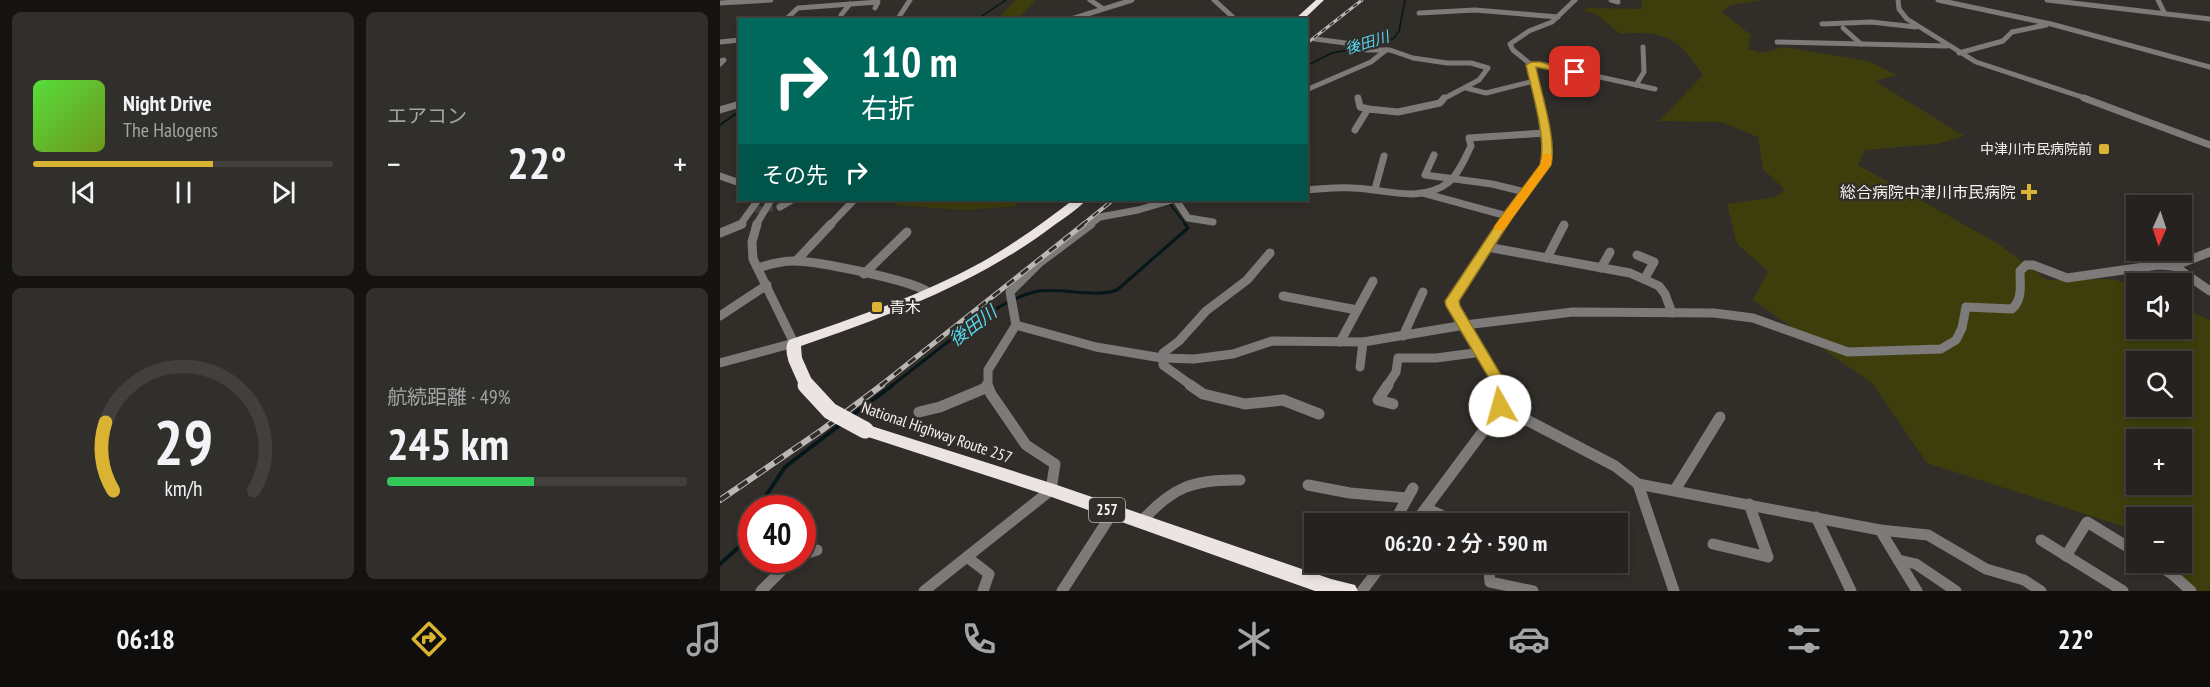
<!DOCTYPE html>
<html lang="ja">
<meta charset="utf-8">
<style>
:root{--surface:#25221f;--page:#312f2c;--text:#f1f3f6;--muted:#a3a4a4;--line:#423f3d;--accent:#dab333}
body{margin:0;font-family:"PT Sans Narrow","Noto Sans JP",sans-serif;background:var(--page);color:var(--text);height:100vh;display:flex;flex-direction:column;font-size:22px;white-space:nowrap}
*{box-sizing:border-box;margin:0}
p{font-size:20px;color:var(--muted)}
.icon{flex:none;width:33px;height:33px;fill:none;stroke:currentColor;stroke-width:2;stroke-linecap:round;stroke-linejoin:round}
.map{position:relative;flex:1;overflow:hidden}
.side{display:flex;flex-direction:column;gap:12px;padding:12px;background:#141311;width:720px}
.side>*{flex:none}
.guide{position:absolute;left:18px;top:18px;width:570px;height:183px;border-radius:0px;box-shadow:0 3px 9px #0003,0 0 0 2px var(--line);background:#00695c;color:#fff;overflow:hidden}
.needle{width:39px;rotate:183deg}
.buttons{position:absolute;left:1406px;top:195px;display:grid;gap:12px}
.buttons a{display:grid;place-items:center;width:66px;height:66px;border-radius:0px;background:var(--surface);box-shadow:0 3px 9px #0003,0 0 0 2px var(--line);font-size:30px}
.speed{position:absolute;left:18px;top:495px;display:flex;gap:12px;font-size:30px;font-weight:700;text-align:center}
.speed>*{display:grid;place-content:center;width:78px;height:78px;border-radius:50%;background:var(--surface);box-shadow:0 3px 9px #0003,0 0 0 2px var(--line);line-height:1}
.speed .limit{border:9px solid #d22;background:#fff;color:#111}
.pin{position:absolute;display:grid;place-items:center;width:51px;height:51px;color:#fff;margin:-26px;border-radius:12px;box-shadow:0 3px 9px #0006}
.me{position:absolute;width:66px;margin:-33px;rotate:353deg;stroke-linejoin:round;filter:drop-shadow(0 0 4px #0008)}
.turn{display:flex;align-items:center;gap:21px;height:126px;padding:0 24px;font-size:27px}
.turn .icon{width:78px;height:78px;stroke-width:2.5}
.turn b{display:block;font-size:42px;line-height:51px}
.then{display:flex;align-items:center;height:57px;padding:0 24px;background:#0003;gap:12px;font-size:22px}
.big{font-size:45px;font-weight:600;line-height:1.1}
.side .card{flex:1;display:flex;flex-direction:column;justify-content:center;gap:9px;min-width:0;padding:0 21px;border-radius:9px;background:var(--page)}
.side .dial{align-items:center;gap:0}
.dial svg{height:156px;overflow:visible;fill:none;stroke:var(--line);stroke-width:7;stroke-linecap:round;text-anchor:middle}
.dial text{fill:var(--text);stroke:none}
.song{display:flex;align-items:center;gap:18px}
.cover{width:72px;height:72px;border-radius:9px;background:linear-gradient(135deg,hsl(110 70% 55%),hsl(80 70% 35%))}
.played{height:6px;border-radius:3px;background:linear-gradient(90deg,var(--accent) 60%,var(--line) 60%)}
.keys{display:flex;justify-content:space-around;direction:ltr}
.heat{display:flex;justify-content:space-between;align-items:center;font-size:33px;direction:ltr}
.charge{height:9px;border-radius:4px;background:linear-gradient(90deg,#34c759 49%,var(--line) 0)}
.side .tiles{flex:1;display:grid;gap:12px;grid-template-columns:repeat(2,1fr)}
.trip{position:absolute;left:584px;top:513px;width:324px;height:60px;border-radius:0px;background:var(--surface);box-shadow:0 3px 9px #0003,0 0 0 2px var(--line);font-weight:600;line-height:60px;text-align:center}
.tab-bar{display:flex;height:96px;justify-content:space-around;align-items:center;background:#0f0e0c;color:var(--muted)}
.tab-bar .icon{width:42px;height:42px}
.tab-bar .active{color:var(--accent)}
.tab-bar b{font-size:27px;color:var(--text)}
main{display:flex;flex:1;min-height:0}
.map>svg:first-child{display:block}
</style>
<main>
<section class="side">
<div class="tiles">
<div class="card">
<div class="song"><i class="cover"></i><div><b>Night Drive</b><p>The Halogens</p></div></div>
<div class="played"></div>
<div class="keys"><svg class="icon" aria-label="previous" viewBox="0 0 24 24"><path d="M18 5L8 12l10 7zM5 5v14"/></svg><svg class="icon" aria-label="pause" viewBox="0 0 24 24"><path d="M8 5v14M16 5v14"/></svg><svg class="icon" aria-label="next" viewBox="0 0 24 24"><path d="M6 5l10 7-10 7zM19 5v14"/></svg></div>
</div>
<div class="card"><p>エアコン</p>
<div class="heat"><a>−</a><b class="big">22°</b><a>+</a></div>
</div>
<div class="card dial"><svg viewBox="0 0 100 80">
<path d="M14 69A42 42 0 1 1 86 69"/>
<path d="M14 69A42 42 0 0 1 10 34" stroke="#dab333"/>
<text x="50" y="56" font-size="32" font-weight="700">29</text>
<text x="50" y="72" font-size="11">km/h</text>
</svg></div>
<div class="card"><p>航続距離 · 49%</p><b class="big">245 km</b><div class="charge"></div></div>
</div>
</section>
<div class="map">
<svg width="1490" height="591" viewBox="0 0 1490 591">
<rect width="100%" height="100%" fill="#312d29"/>
<g fill="#3d3e0c" fill-rule="evenodd">
<path d="M295 0H315L298 19H278Z"/>
<path d="M922 0H1042L1011 5 1002 12 1031 35 1028 49 1043 53 1063 47 1148 61 1177 75 1155 81 1244 136 1218 144 1145 150 1138 165 1277 243 1327 280 1391 279 1416 285V328H1461V307L1490 320V591H1473L1445 563 1461 562V518H1416V533L1411 529 1207 463 1152 383 1033 300 1048 271 1017 244 1007 204 1055 197 1065 190 1043 169 1038 137 1001 122 939 121 983 75C958 38 946 30 900 34L876 14 864 11 868 8 922 9ZM1416 362H1461V406H1416ZM1416 440H1461V484H1416Z"/>
<path d="M181 200H297V206L243 210 173 205Z"/>
</g>
<g fill="none" stroke-linecap="round" stroke-linejoin="round">
<g stroke="#06171a" stroke-width="1.5">
<path d="M256 20 286 0"/>
<path d="M586 66 612 53 662 44 674 38 679 31 685 0"/>
</g>
<g stroke="#06171a" stroke-width="2">
<path d="M0 125 20 111"/>
<path d="M448 201 466 225"/>
</g>
<path stroke="#06171a" stroke-width="3" d="M171 386C209 358 270 303 314 292 342 286 370 299 397 290L468 228 465 224"/>
<g stroke="#06171a" stroke-width="4">
<path d="M131 416 173 385"/>
<path d="M38 508 65 467 121 424"/>
<path d="M0 564 19 547 32 524"/>
</g>
<path stroke="#45413d" stroke-width="7" stroke-dasharray="7 4" stroke-linecap="butt" d="M35 210 60 207"/>
<g stroke="#7d7a7a" stroke-width="5">
<path d="M370 0 382 8"/>
<path d="M494 0 516 20"/>
<path d="M891 0 898 2"/>
<path d="M1178 0 1179 9 1187 19 1256 62 1368 99"/>
<path d="M1218 0 1331 24 1490 67"/>
<path d="M1327 0 1490 19"/>
<path d="M1438 0 1445 14"/>
<path d="M0 3 51 0"/>
<path d="M699 13 755 10 838 17"/>
<path d="M121 15 130 4"/>
<path d="M65 20 78 8 158 2 155 8"/>
<path d="M177 20 190 0"/>
<path d="M348 20 412 0"/>
<path d="M1102 24 1151 22 1196 27"/>
<path d="M1123 28 1141 44"/>
<path d="M595 39 633 44 644 50H670L693 58 727 63H751L768 68 759 80 723 99"/>
<path d="M0 42 20 40"/>
<path d="M1057 42 1227 46"/>
<path d="M1239 53 1283 41 1292 32 1326 25"/>
<path d="M0 61 4 60 0 64"/>
<path d="M811 65 820 64 935 89"/>
<path d="M916 85 924 72 923 47"/>
<path d="M746 88 766 93 814 81"/>
<path d="M586 90 651 62 666 50"/>
<path d="M638 97V99"/>
<path d="M819 99 809 63 793 50 790 44 809 31 832 22 855 0"/>
</g>
<g stroke="#7d7a7a" stroke-width="7">
<path d="M638 98 640 107 648 109"/>
<path d="M1364 98 1490 145"/>
<path d="M0 110 20 104"/>
<path d="M635 130 648 109 678 112 720 103 724 98"/>
<path d="M714 155 705 175 772 184 805 192"/>
<path d="M0 176 20 183"/>
<path d="M655 189 664 156"/>
<path d="M586 190C602 189 617 187 633 188 665 189 701 204 729 182 739 173 745 158 751 146L749 138 825 133"/>
<path d="M703 193 787 216"/>
<path d="M456 200 468 218 493 222"/>
<path d="M60 207 72 200"/>
<path d="M20 225 38 200"/>
<path d="M36 225 51 200"/>
<path d="M110 225 134 200"/>
<path d="M369 225 380 217 418 210 452 200"/>
<path d="M781 225 825 165V145L819 98"/>
</g>
<g stroke="#7d7a7a" stroke-width="9">
<path d="M0 233 22 224"/>
<path d="M767 247 910 273 939 286 945 294 952 313"/>
<path d="M917 255 934 262 925 278"/>
<path d="M827 258 844 225"/>
<path d="M76 261 111 224"/>
<path d="M1454 266 1490 291"/>
<path d="M38 268C50 264 61 261 74 261 97 261 191 280 208 292"/>
<path d="M881 268 890 252"/>
<path d="M144 274 187 232"/>
<path d="M563 296 637 310"/>
<path d="M0 316 47 285"/>
<path d="M296 325 376 347 442 358 474 359 513 354 552 341 643 342 745 325 853 312 994 313 1033 318 1128 352 1221 349 1236 340 1242 328 1246 307 1292 309C1303 299 1300 285 1300 271L1306 265H1313L1347 278 1438 265 1454 266 1490 252"/>
<path d="M683 336 703 292"/>
<path d="M620 342 653 281"/>
<path d="M0 363 74 343 33 259 32 242 37 224"/>
<path d="M640 367 643 342"/>
<path d="M268 386V370L296 325 290 292 319 263 371 224"/>
<path d="M472 386 443 365V353L459 341 486 311 527 280 550 253"/>
<path d="M667 386 676 372 678 358H716L762 352"/>
<path d="M780 386 732 301 782 224"/>
</g>
<g stroke="#7d7a7a" stroke-width="11">
<path d="M470 385 483 394 525 404 563 400 599 414"/>
<path d="M668 385 658 400 673 404"/>
<path d="M780 406 895 466 918 484 1160 530 1208 535 1266 569 1304 580 1321 591"/>
<path d="M199 412 220 407 268 387"/>
<path d="M918 484 954 591"/>
<path d="M588 485 630 493 687 498"/>
<path d="M955 490 1000 417"/>
<path d="M706 508 740 524"/>
<path d="M1096 517 1131 591"/>
<path d="M421 522C452 487 474 479 520 480"/>
<path d="M673 524 693 488"/>
<path d="M694 524 770 422 782 398 780 385"/>
<path d="M1160 530 1197 591"/>
<path d="M1321 540 1403 591"/>
<path d="M993 544 1048 557 1029 504"/>
<path d="M82 555 97 550"/>
<path d="M1346 556 1367 522 1416 552"/>
<path d="M247 557 269 574 263 591"/>
<path d="M1178 560 1196 564 1236 591"/>
<path d="M768 562 770 582 813 591"/>
<path d="M1433 562 1452 574 1471 591"/>
<path d="M41 591 72 560"/>
<path d="M204 591 331 490 335 464 306 445 271 394 267 385"/>
<path d="M342 591 393 512"/>
<path d="M642 591 664 562"/>
</g>
<g fill="#ece4e4" fill-rule="evenodd">
<path d="M596 0H604L583 20H574Z"/>
<path d="M353 200H366C357 210 344 218 333 226 259 282 169 316 81 346L82 359 80 363H70C66 357 65 345 69 340 134 318 202 295 262 262 294 244 324 222 353 200Z"/>
<path d="M145 424 337 485 611 579 635 585 638 591H595L326 495 139 434 137 430 139 426Z"/>
</g>
<defs>
<path id="rail-far3" d="M586 44 642 0"/>
<path id="rail-far2" d="M362 225 393 200"/>
<path id="rail-far1" d="M160 386 364 224"/>
<path id="rail" d="M0 500 102 430 162 385"/>
</defs>
<use href="#rail-far3" stroke="#bab7b4" stroke-width="3"/>
<use href="#rail-far2" stroke="#bab7b4" stroke-width="4"/>
<use href="#rail-far1" stroke="#bab7b4" stroke-width="5"/>
<use href="#rail" stroke="#bab7b4" stroke-width="6"/>
<use href="#rail-far3" stroke="#312d29" stroke-width="1.5" stroke-dasharray="5" stroke-linecap="butt"/>
<use href="#rail-far2" stroke="#312d29" stroke-width="2" stroke-dasharray="7" stroke-linecap="butt"/>
<use href="#rail-far1" stroke="#312d29" stroke-width="3" stroke-dasharray="9" stroke-linecap="butt"/>
<use href="#rail" stroke="#312d29" stroke-width="4" stroke-dasharray="11" stroke-linecap="butt"/>
<path stroke="#ece4e4" stroke-width="14" d="M75 359 87 386"/>
<path stroke="#ece4e4" stroke-width="17" d="M86 385 110 411 145 430"/>
</g>
<path fill="#dab333" stroke="#8e7421" stroke-width="1.5" d="M811 62H820L859 72 855 75 816 67C821 94 837 139 831 165L792 218 739 301 740 306 790 390 785 410H774C770 402 775 392 772 383L726 306 725 301 783 214 820 165C827 139 812 92 806 65Z"/>
<path fill="#f59e0b" d="M827 153 832 156 831 165 784 230H775L774 227 820 165 823 154Z"/>
<g fill="#dab333" stroke="#312d29" stroke-width="2">
<rect x="1378" y="143" width="12" height="12" rx="3"/>
<path d="M1306 183h6v6h6v6h-6v6h-6v-6h-6v-6h6z"/>
<rect x="151" y="301" width="12" height="12" rx="3"/>
</g>
<g text-anchor="middle" stroke-width="4.5" stroke-linejoin="round" paint-order="stroke">
<g font-size="14" fill="#f5f3f0" stroke="#312d29" text-anchor="end">
<text x="1372" y="154">中津川市民病院前</text>
</g>
<g font-size="15" font-style="italic" fill="#55d7f1" stroke="#312d29">
<text transform="translate(647 43) rotate(-17)" y="5">後田川</text>
</g>
<rect fill="#312d29" stroke="#bab8b4" stroke-width="1.5" x="369" y="498" width="36" height="24" rx="4.5"/>
<g font-size="15" font-weight="bold" fill="#f5f3f0">
<text x="387" y="515">257</text>
</g>
<g font-size="16" fill="#f5f3f0" stroke="#312d29" text-anchor="end">
<text x="1296" y="198">総合病院中津川市民病院</text>
<text x="169" y="313" text-anchor="start">青木</text>
</g>
<g font-size="16" fill="#f5f3f0" stroke="#312d29">
<text transform="translate(217 432) rotate(19)" y="6">National Highway Route 257</text>
</g>
<g font-size="18" font-style="italic" fill="#55d7f1" stroke="#312d29">
<text transform="translate(253 326) rotate(-37)" y="6">後田川</text>
</g>
</g>
</svg>
<div class="buttons">
<a><svg class="needle" viewBox="-14 -14 28 28"><path d="M0-13l5 13h-10z" fill="#e53935"/><path d="M0 13l5-13h-10z" fill="#a3a4a4"/></svg></a>
<a><svg class="icon" aria-label="sound" viewBox="0 0 24 24"><path d="M4 9h4l5-4v14l-5-4H4zM17 9q2 3 0 6"/></svg></a>
<a><svg class="icon" aria-label="search" viewBox="0 0 24 24"><circle cx="10" cy="10" r="6"/><path d="M15 15l6 6"/></svg></a>
<a>+</a>
<a>−</a>
</div>
<div class="speed"><div class="limit">40</div></div>
<div class="pin" style="left:855px;top:72px;background:#d93025"><svg class="icon" aria-label="arrive" viewBox="0 0 24 24"><path d="M6 21V4h12l-3 4 3 4H6"/></svg></div>
<svg class="me" style="left:780px;top:406px" viewBox="-20 -20 40 40"><circle r="19" fill="#fff"/><path d="M0-13L10 11 0 6-10 11z" fill="#dab333"/></svg>
<div class="trip">06:20 · 2 分 · 590 m</div>
<div class="guide">
<div class="turn"><svg class="icon" aria-label="right" viewBox="0 0 24 24"><path d="M7 20v-9h11M14 6l5 5-5 5"/></svg><div><b>110 m</b>右折</div></div>
<div class="then">その先<svg class="icon" aria-label="right" viewBox="0 0 24 24"><path d="M7 20v-9h11M14 6l5 5-5 5"/></svg></div>
</div>
</div>
</main>
<nav class="tab-bar">
<b>06:18</b>
<svg class="icon active" aria-label="directions" viewBox="0 0 24 24"><path d="M12 3l9 9-9 9-9-9zM9 14v-3h6M13 9l2 2-2 2"/></svg>
<svg class="icon" aria-label="music" viewBox="0 0 24 24"><path d="M9 18V5l10-2v13"/><circle cx="6" cy="18" r="3"/><circle cx="16" cy="16" r="3"/></svg>
<svg class="icon" aria-label="phone" viewBox="0 0 24 24"><path d="M5 4h4l2 5-3 2q2 4 5 5l2-3 5 2v4C11 20 4 13 5 4z"/></svg>
<svg class="icon" aria-label="climate" viewBox="0 0 24 24"><path d="M12 3v18M4 7l16 10M4 17L20 7"/></svg>
<svg class="icon" aria-label="car" viewBox="0 0 24 24"><path d="M5 17H2v-5l4-1 3-4h7l3 4 3 1v5h-3M9 17h6M6 11h13"/><circle cx="7" cy="17" r="2"/><circle cx="17" cy="17" r="2"/></svg>
<svg class="icon" aria-label="filters" viewBox="0 0 24 24"><path d="M4 7h16M4 17h16"/><circle cx="9" cy="7" r="2"/><circle cx="15" cy="17" r="2"/></svg>
<b>22°</b>
</nav>
